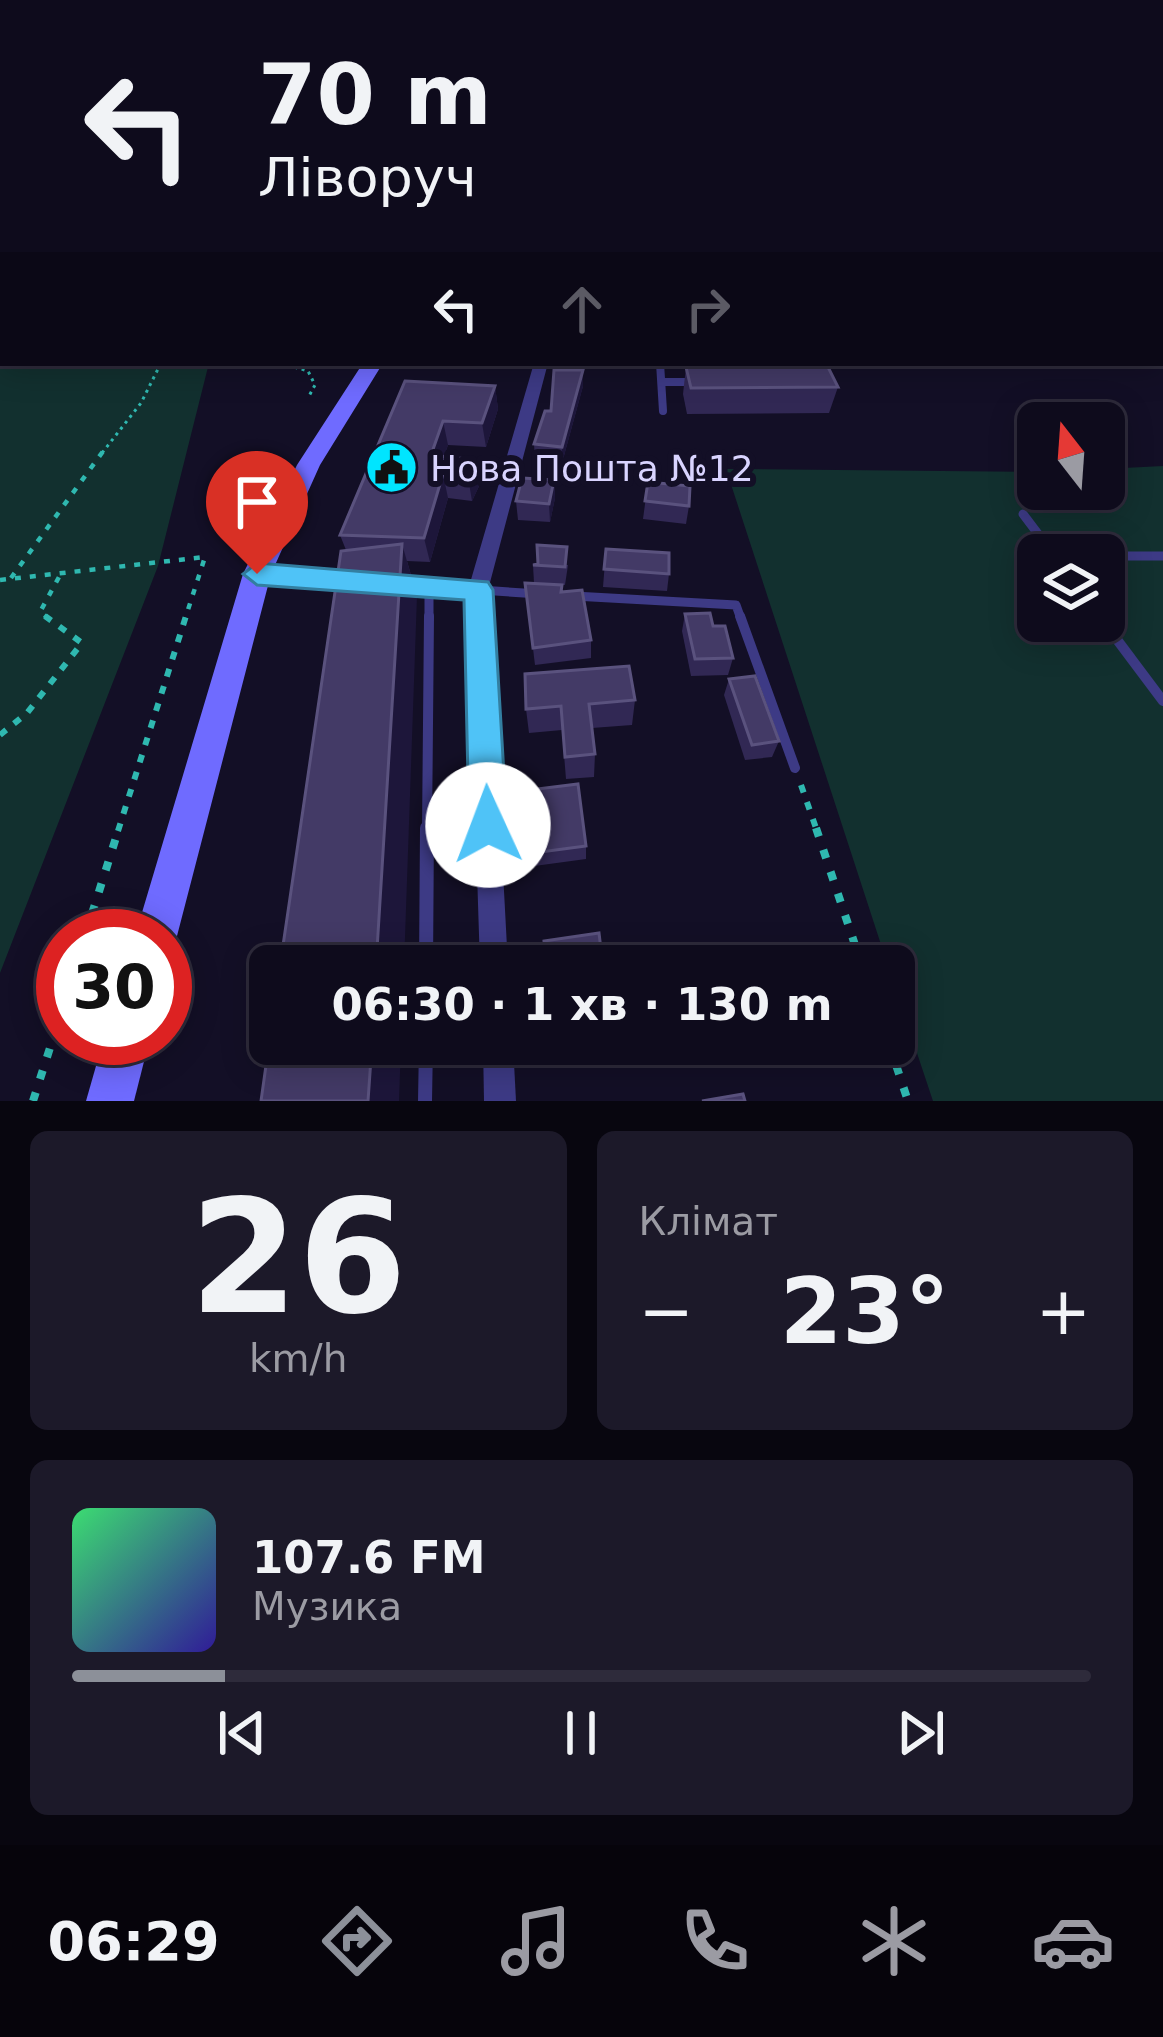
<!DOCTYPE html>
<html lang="uk">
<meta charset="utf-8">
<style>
:root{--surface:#0e0b1c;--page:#1c1929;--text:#f1f3f6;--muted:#9b9ba3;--line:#2e2b3b;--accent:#8c9099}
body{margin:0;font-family:"DejaVu Sans",sans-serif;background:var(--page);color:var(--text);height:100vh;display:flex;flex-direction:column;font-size:45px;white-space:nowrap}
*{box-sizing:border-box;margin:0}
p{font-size:39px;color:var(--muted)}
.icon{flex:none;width:66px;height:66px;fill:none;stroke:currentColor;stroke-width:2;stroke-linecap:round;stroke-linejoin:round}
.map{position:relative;height:1101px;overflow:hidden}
.side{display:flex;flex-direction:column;gap:30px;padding:30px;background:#08060f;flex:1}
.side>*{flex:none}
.guide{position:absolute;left:0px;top:0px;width:1164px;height:366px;box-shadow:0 6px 30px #0003,0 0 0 3px var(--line);background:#0e0b1c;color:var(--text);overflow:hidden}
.needle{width:78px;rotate:343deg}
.controls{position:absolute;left:1017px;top:402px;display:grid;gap:24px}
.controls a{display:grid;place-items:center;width:108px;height:108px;border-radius:18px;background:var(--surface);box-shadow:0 6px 30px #0003,0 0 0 3px var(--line);font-size:60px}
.speed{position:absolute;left:36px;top:909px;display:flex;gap:24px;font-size:60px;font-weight:700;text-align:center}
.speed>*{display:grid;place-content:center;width:156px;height:156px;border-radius:50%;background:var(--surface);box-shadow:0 6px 30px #0003,0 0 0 3px var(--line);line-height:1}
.speed .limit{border:18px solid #d22;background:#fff;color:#111}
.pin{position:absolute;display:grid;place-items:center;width:102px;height:102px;color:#fff;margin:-123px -51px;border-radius:50% 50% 50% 0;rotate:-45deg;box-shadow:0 0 12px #0007}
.pin .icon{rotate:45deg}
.me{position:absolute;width:132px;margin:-66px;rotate:358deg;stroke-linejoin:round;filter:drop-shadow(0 0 9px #0008)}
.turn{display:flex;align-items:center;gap:42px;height:252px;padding:0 60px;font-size:54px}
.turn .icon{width:156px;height:156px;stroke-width:2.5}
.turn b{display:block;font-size:84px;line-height:102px}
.lanes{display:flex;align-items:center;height:114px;padding:0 60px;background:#0003;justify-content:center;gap:60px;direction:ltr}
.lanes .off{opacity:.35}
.big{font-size:90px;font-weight:800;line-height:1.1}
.side .card{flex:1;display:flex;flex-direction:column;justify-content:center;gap:18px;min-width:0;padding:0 42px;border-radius:18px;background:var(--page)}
.side .dial{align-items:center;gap:0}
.dial b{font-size:156px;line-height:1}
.song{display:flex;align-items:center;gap:36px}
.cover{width:144px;height:144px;border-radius:18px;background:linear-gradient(135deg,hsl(140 70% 55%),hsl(250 70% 35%))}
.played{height:12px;border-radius:6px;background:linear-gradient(90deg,var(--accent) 15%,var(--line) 15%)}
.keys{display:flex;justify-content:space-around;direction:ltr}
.heat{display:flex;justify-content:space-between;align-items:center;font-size:66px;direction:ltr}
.side .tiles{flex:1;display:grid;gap:30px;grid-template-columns:1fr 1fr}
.card:last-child{grid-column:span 2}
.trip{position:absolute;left:249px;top:945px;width:666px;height:120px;border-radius:18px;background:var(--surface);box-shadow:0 6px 30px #0003,0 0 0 3px var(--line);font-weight:800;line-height:120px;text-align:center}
.menu{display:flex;height:192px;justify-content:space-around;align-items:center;background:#06040b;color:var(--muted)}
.menu .icon{width:84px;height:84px}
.menu .active{color:var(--accent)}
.menu b{font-size:54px;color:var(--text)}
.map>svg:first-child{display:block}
</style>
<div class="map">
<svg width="1163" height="1101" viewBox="0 0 1163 1101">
<rect width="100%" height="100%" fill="#130f26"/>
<g fill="#12302f" fill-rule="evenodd">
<path d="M0 301 3 363H209L158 566 0 973Z"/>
<path d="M1163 466V1101H933L894 984V966H888L726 469 1038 472V489H1104V469ZM1038 555H1104V621H1038Z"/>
</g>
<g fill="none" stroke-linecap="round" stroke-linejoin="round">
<g stroke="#2fb8b0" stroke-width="3" stroke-dasharray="3 4.5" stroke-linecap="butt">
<path d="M280 363 308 371 315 385 309 396"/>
<path d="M102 453 141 403 161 363"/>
</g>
<g stroke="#2fb8b0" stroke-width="4.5" stroke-dasharray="6 9" stroke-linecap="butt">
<path d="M11 578 104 450"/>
<path d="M0 580 205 557 185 619"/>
<path d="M49 619 40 612 59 577"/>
</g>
<g stroke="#2fb8b0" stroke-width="6" stroke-dasharray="8 10" stroke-linecap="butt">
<path d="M0 735 27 713 82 643 45 616"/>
<path d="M801 785 817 831"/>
<path d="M118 831 186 616"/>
</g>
<g stroke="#2fb8b0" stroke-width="8" stroke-dasharray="9 14" stroke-linecap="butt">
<path d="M816 828 862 966"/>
<path d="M85 936 119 828"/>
<path d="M889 1044 908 1101"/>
<path d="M33 1101 63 1007"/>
</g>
<g stroke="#3d3a85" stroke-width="8">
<path d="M660 363 663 411"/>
<path d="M662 382H692"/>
</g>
<g stroke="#3d3a85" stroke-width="9">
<path d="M1023 514 1054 555"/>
<path d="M1104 556H1163"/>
<path d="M262 574 347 578"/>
<path d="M406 585 539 594"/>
<path d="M574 596 736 605 741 619"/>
<path d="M429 619V587"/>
</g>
<g stroke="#3d3a85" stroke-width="10">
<path d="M740 616 795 768"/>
<path d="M1103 621 1163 701"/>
<path d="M427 831 429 616"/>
</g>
<g stroke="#3d3a85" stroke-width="14">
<path d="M426 966 427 828"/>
<path d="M425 1101 426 1044"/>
</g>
<g fill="#3d3a85" fill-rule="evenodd">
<path d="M534 363H548L488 590 508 966H480L468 590Z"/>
<path d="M483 1044H513L516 1101H484Z"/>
</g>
<g fill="#6f6bff" fill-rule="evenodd">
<path d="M363 363H383L320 465 271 574 177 936 171 951 165 953V936H135L243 574 297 465Z"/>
<path d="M104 1038H150L134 1101H86Z"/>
</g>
<g fill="#c25bff" fill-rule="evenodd">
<path d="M0 276 3 277V289L0 288Z"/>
<rect x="1161" y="342" width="2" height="12"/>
</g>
</g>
<g fill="#312854">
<path d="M3 208V269H0V210Z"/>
<path d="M686 367 838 387 829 413 687 414 683 394Z"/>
<path d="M583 370V386L562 463 535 461 534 444 551 411Z"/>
<path d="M405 381 495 386 498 409 486 447 448 445 444 456 476 460 480 484 472 501 448 498 430 562 407 561 417 596 346 550 340 535Z"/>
<path d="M554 480 555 498 550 522 518 520 516 501Z"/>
<path d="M648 482 689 506 686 524 643 519Z"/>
<path d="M606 549 669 574 667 591 603 587Z"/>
<path d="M533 565H568L565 585 534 583Z"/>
<path d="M525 583 562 592 591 640V658L535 665Z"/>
<path d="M685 614 713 626 733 658 728 675 691 676 682 631Z"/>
<path d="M729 679 779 741 772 757 745 760 724 695Z"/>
<path d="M635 700 632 725 592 728 595 754 594 777 566 779 562 730 529 733 526 709Z"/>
<path d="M586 846V859L527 867 525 854Z"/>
</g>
<g fill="#1d163a">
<path d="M583 370V386L562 463V447Z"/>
<path d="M495 386 498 409 486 447 482 423Z"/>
<path d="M443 421 448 445 436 479 431 455Z"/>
<path d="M476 460 480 484 472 501 468 477Z"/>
<path d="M443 474 448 498 430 562 424 538Z"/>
<path d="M554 480 555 498 550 522 549 504Z"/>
<path d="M402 544 417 596 404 966H376Z"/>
<path d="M372 1044H401L399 1101H368Z"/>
</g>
<g fill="#433a66" stroke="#5a527e" stroke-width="3">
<path d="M0 140H3V171L0 172Z"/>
<path d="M3 208V225H0V210Z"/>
<path d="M3 230V249L0 248V231Z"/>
<path d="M686 367H828L838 387 691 388Z"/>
<path d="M554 370H583L562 447 534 444 545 411H551Z"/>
<path d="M405 381 495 386 482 423 443 421 431 455 476 460 468 477 443 474 424 538 340 535Z"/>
<path d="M522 478 554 480 549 504 516 501Z"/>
<path d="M648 482 690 486 689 506 645 501Z"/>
<path d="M402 544 376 966H280L341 551Z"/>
<path d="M537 545 567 547 565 567 533 565 538 564Z"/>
<path d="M606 549 669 553V574L604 569Z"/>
<path d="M525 583 562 585 561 592 582 590 591 640 533 648Z"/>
<path d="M710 613 713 626H725L733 658 695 659 685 614Z"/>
<path d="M629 666 635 700 589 704 595 754 565 757 561 706 526 709 525 674Z"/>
<path d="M755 676 779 741 752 745 729 679Z"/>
<path d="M578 784 586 846 525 854 521 791Z"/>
<path d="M599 933 603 966H546L544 941Z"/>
<path d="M270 1037V1044H372L368 1101H261Z"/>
<path d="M743 1094 745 1101H702Z"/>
</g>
<linearGradient id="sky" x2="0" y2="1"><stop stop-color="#0a0815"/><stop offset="0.48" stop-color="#333752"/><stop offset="1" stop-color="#333752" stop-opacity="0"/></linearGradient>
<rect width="1163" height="294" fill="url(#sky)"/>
<path fill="#4fc3f7" stroke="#337fa1" stroke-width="3" d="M257 563 488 582 493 590 507 825 502 838 488 844 475 838 469 825 464 600 257 585 243 574Z"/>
<defs>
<symbol id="civic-disc" viewBox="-11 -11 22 22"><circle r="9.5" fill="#00e5ff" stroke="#130f26"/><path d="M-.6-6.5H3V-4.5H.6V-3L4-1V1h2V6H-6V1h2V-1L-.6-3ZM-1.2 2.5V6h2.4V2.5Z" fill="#111"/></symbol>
</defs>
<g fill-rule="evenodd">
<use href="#civic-disc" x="362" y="438" width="59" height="59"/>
</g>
<g text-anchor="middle" stroke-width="12" stroke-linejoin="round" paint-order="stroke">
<g font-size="36" fill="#d9d4ff" stroke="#130f26" text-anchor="start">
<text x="430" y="481">Нова Пошта №12</text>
</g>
</g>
</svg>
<div class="controls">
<a><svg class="needle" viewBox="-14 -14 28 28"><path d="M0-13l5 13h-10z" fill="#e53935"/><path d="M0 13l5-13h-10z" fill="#9b9ba3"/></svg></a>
<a><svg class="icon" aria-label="layers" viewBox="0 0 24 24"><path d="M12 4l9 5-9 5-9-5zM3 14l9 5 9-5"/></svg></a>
</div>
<div class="speed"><div class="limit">30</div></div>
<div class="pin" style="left:257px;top:574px;background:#d93025"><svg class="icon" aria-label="arrive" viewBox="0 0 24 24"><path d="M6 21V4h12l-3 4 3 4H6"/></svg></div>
<svg class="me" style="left:488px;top:825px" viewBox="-20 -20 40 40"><circle r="19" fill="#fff"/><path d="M0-13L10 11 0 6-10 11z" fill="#4fc3f7"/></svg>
<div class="trip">06:30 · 1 хв · 130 m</div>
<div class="guide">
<div class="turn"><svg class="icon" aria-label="left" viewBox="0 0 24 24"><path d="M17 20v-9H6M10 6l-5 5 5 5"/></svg><div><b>70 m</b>Ліворуч</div></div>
<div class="lanes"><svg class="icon" aria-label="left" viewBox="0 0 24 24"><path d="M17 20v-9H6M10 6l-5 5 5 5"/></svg><svg class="icon off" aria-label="ahead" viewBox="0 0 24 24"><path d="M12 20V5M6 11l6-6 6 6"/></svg><svg class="icon off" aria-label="right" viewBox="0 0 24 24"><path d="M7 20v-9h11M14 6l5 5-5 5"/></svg></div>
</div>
</div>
<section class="side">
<div class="tiles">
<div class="card dial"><b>26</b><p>km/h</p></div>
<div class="card"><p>Клімат</p>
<div class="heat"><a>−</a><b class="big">23°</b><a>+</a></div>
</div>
<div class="card">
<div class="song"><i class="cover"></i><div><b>107.6 FM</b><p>Музика</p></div></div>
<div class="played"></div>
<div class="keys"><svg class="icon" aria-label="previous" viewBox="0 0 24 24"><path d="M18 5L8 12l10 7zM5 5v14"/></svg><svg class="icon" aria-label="pause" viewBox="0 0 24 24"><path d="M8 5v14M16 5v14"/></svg><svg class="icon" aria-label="next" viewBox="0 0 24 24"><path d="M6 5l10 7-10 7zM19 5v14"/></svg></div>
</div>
</div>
</section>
<nav class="menu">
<b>06:29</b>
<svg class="icon active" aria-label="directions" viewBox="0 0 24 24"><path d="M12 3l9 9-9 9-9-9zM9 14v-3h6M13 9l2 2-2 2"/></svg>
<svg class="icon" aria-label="music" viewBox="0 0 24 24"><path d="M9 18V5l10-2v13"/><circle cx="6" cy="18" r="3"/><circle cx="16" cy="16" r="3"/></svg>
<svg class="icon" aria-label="phone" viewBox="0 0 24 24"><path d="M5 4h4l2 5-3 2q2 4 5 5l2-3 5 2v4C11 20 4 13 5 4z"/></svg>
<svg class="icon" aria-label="climate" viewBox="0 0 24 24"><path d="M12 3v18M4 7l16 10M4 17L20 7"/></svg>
<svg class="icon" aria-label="car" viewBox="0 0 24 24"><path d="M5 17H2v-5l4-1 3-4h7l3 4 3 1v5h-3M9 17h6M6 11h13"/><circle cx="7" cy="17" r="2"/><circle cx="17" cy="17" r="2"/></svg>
</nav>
